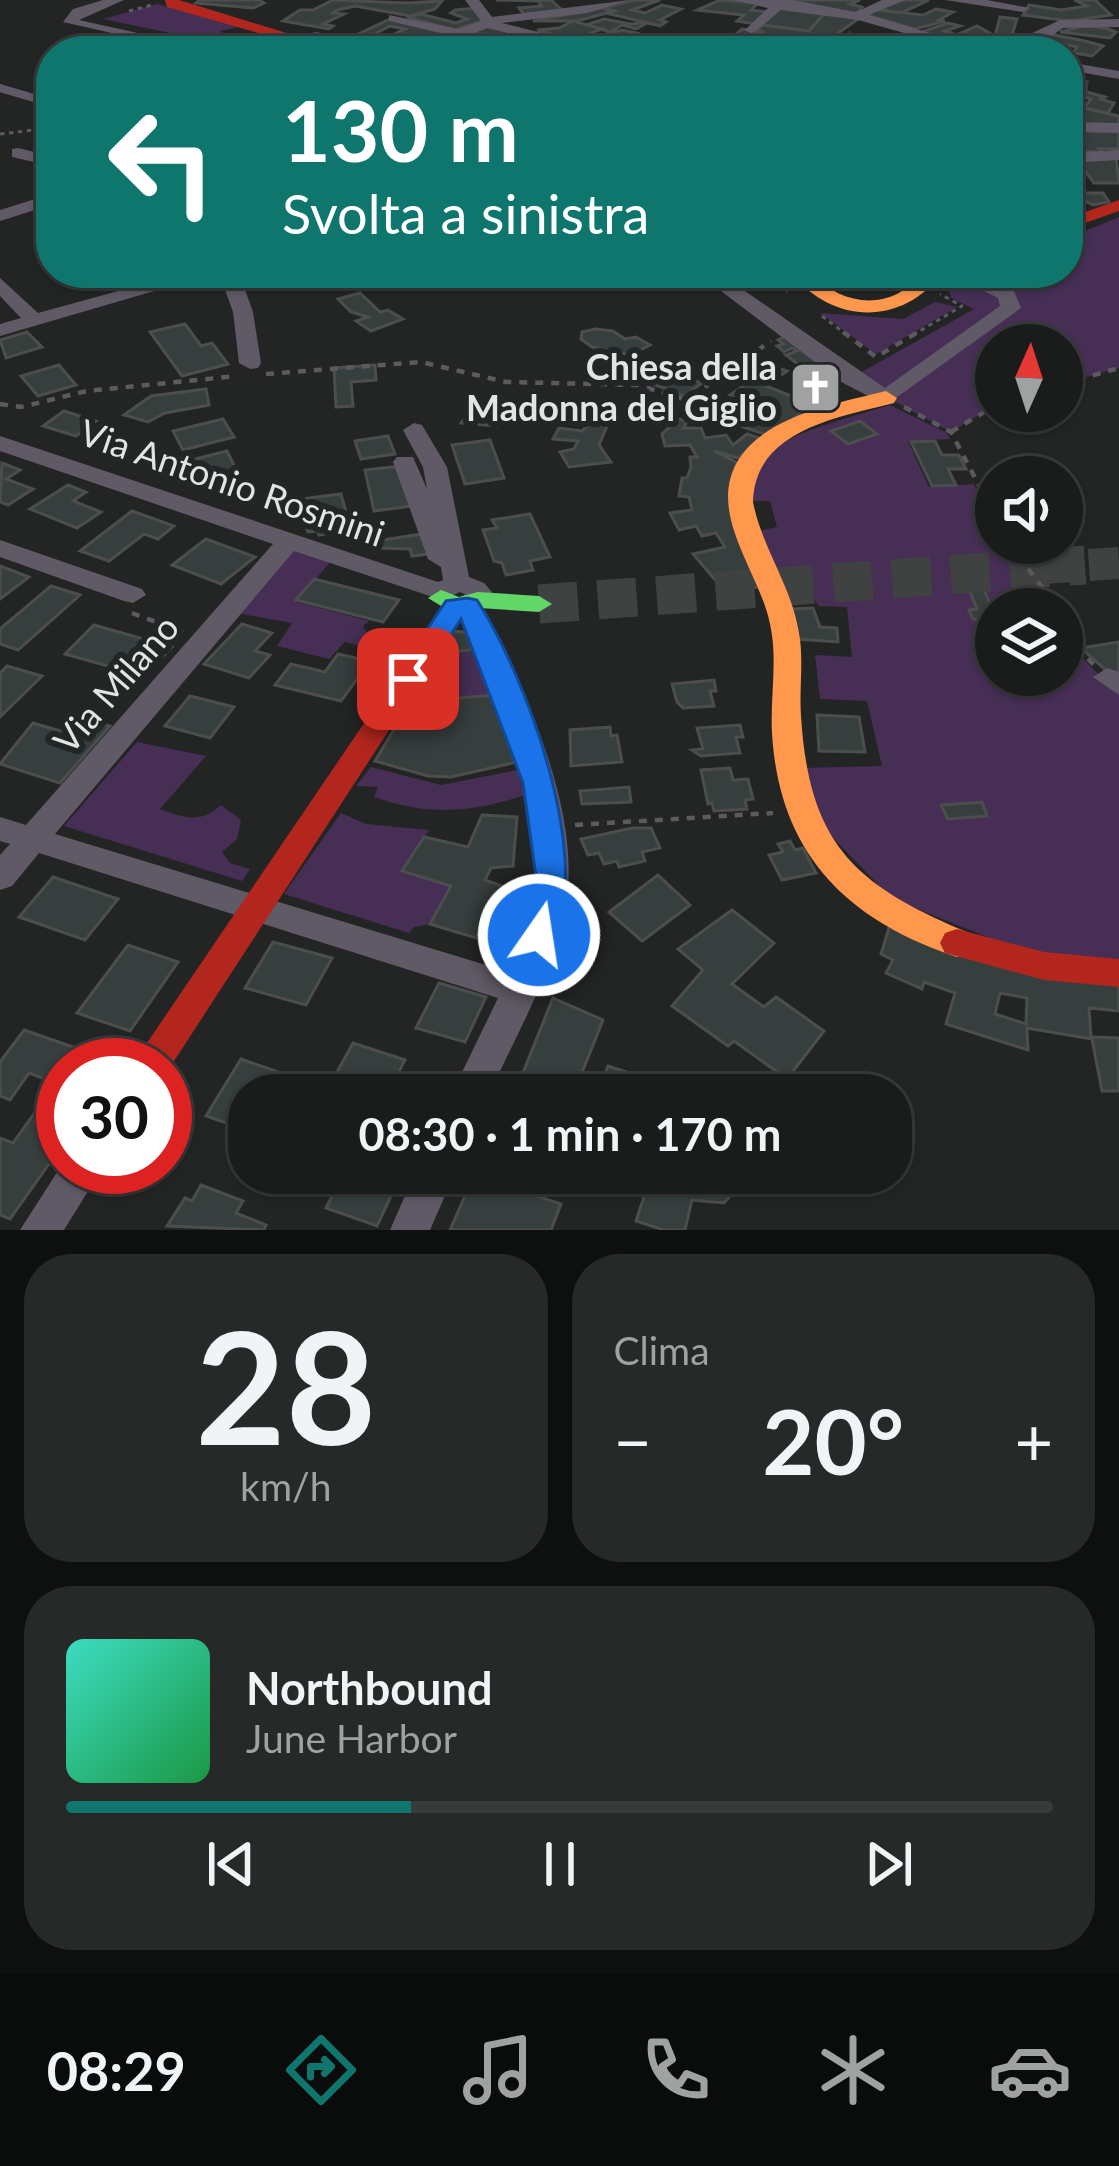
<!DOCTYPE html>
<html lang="it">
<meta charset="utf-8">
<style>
:root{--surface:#1a1c1c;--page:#272929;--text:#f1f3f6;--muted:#9fa1a3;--line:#383a3b;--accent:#0f766e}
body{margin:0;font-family:Lato,sans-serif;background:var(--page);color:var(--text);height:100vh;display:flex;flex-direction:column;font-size:45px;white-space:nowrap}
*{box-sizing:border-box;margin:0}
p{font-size:39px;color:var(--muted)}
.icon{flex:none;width:66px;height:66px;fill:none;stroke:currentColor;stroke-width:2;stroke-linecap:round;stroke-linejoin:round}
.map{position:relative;height:1230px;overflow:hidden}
.drawer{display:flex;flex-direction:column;gap:24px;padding:24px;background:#0e0f0f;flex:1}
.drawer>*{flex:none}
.banner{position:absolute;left:36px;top:36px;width:1047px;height:252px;border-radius:48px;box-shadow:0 3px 9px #0004,0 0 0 3px var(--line);background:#0f766e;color:#fff;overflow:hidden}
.needle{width:78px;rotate:3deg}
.buttons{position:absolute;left:975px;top:324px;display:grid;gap:24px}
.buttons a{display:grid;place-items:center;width:108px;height:108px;border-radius:50%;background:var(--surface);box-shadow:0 3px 9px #0004,0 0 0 3px var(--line);font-size:60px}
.speed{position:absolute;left:36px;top:1038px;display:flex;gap:24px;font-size:60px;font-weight:700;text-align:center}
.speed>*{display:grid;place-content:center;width:156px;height:156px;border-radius:50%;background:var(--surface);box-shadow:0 3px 9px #0004,0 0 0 3px var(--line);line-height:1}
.speed .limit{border:18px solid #d22;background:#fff;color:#111}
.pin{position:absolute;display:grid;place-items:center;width:102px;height:102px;color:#fff;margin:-51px;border-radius:24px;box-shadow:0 6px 18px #0006}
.me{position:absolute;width:132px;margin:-66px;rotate:13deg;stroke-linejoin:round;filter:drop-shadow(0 0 9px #0008)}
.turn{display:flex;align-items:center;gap:42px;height:252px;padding:0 48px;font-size:54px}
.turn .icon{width:156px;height:156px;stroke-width:2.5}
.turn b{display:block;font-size:84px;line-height:102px}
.big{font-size:90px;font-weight:700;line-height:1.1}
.drawer .widget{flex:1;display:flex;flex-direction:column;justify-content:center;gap:18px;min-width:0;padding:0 42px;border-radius:48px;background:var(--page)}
.drawer .dial{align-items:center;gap:0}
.dial b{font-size:156px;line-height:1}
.song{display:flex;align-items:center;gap:36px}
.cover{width:144px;height:144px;border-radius:18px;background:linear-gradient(135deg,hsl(170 70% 55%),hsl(140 70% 35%))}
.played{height:12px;border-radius:6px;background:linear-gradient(90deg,var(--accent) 35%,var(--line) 35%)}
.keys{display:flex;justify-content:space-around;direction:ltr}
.heat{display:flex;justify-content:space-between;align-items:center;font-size:66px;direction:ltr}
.drawer .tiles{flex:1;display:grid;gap:24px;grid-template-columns:1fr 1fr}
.widget:last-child{grid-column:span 2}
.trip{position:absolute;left:228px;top:1074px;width:684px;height:120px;border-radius:48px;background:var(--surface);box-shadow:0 3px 9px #0004,0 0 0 3px var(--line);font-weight:700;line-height:120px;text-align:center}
.dock{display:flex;height:192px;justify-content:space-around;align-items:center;background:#0a0b0b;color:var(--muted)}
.dock .icon{width:84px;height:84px}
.dock .active{color:var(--accent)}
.dock b{font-size:54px;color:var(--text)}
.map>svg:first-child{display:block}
</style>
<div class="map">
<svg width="1119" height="1230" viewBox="0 0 1119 1230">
<rect width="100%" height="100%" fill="#232525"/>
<g fill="#462e55">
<path d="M157 4 243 26 220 31 229 37 214 42 103 19Z"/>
<path d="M1119 217V368L1062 384V345H996V405L951 432 851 378 974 309 951 298 948 288 986 273H1068V238Z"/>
<path d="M935 302 957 307 876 354 820 313 903 319Z"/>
<path d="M890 405 947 433 950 439 908 441 929 487 974 484 996 529V543H1005L1055 609H996V675H1062V625C1075 653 1093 673 1119 689V965L1046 960 892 899 811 815 801 768 882 766 867 701 820 699 815 655 852 657 847 607 819 606 814 599 790 600 758 531 777 527 770 501H751C752 486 761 459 773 449 795 431 861 414 890 405Z"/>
<path d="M292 545 330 562 297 602 369 621 363 626 372 641 399 647 393 654 345 642 329 659 277 646 292 623 236 613Z"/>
<path d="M478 649 494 695 447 699 416 693 440 653Z"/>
<path d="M137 742 206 756 160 809C185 818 200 824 221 805L241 820 237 839 222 852 230 863 250 869 242 881 64 826Z"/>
<path d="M371 767 441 785 517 770 525 795C471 813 427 816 374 797L378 787 356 786Z"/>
<path d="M341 813 366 824 429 830 402 871 451 886 430 924 414 927 409 933 284 894Z"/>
</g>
<g fill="#373e3e" stroke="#4c4d4d" stroke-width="3" fill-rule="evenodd">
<path d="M199 0H259L264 3 253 8 196 3Z"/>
<path d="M333 0 407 3 442 1 435 9 410 16 355 6 338 10 333 13 344 14 323 24 333 26 329 29 283 21 300 10H313Z"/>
<path d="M496 0H551L563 11 524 14 519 8 542 6 538 1Z"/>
<path d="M635 0H660L632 10 645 13 662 5 681 9 660 20 666 22 660 26 606 13 614 11 602 8Z"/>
<path d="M720 0 758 3 751 10 768 12 755 24 737 21 744 15 697 10Z"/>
<path d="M787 0H860L850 4 862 7 856 14Z"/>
<path d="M904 0H929L899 14 876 7Z"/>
<path d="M1074 0H1095L1111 15 1069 21 1023 15 1029 5 1061 10 1087 6Z"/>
<path d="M782 6 826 12 809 31 762 25Z"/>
<path d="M475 8 485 20 455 30 407 17 421 14 456 23 467 19 451 13 455 10Z"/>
<path d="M602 8 614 11 577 21H533Z"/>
<path d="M936 9 953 12 939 20 945 21 915 29 866 15 877 10 923 15Z"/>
<path d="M826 12 861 17 828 40 800 36 792 41 754 40 737 50 720 47 742 29 765 33 757 29 762 25 809 31Z"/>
<path d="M1000 17 1017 19 1007 51 996 48 1000 45 996 40 961 33 977 26 995 36Z"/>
<path d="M390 19 449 32 409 48 379 41 405 29 390 26 367 38 354 36Z"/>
<path d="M604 19 630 24 649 22 636 29 622 25 610 32 586 25Z"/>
<path d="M573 21 602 29 572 40 537 30 559 28Z"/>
<path d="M948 23 960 26 945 31 997 48 990 51 921 32Z"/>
<path d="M480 25 564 44 580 49 554 51 544 47 537 50 542 51H528L477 38 503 37 460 31Z"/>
<path d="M1086 25 1108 29 1116 32 1110 38 1060 32Z"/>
<path d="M622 30 636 33 621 40 633 43 613 51 577 41Z"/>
<path d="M455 34 499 51H414Z"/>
<path d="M912 34 980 51H877Z"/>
<path d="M1055 35 1085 41 1103 46 1092 56 1073 53 1077 47 1046 40Z"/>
<path d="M666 37 697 41 683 50 622 51 632 44 643 46Z"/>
<path d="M811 37 828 40 810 51 762 47 769 42 793 47Z"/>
<path d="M1072 88 1105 97 1101 99 1114 103 1108 113 1084 108 1091 99 1069 91Z"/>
<path d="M1084 108 1119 116V127L1068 125Z"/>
<path d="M1077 129 1119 130V149H1099L1103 154 1076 149 1070 142 1082 141Z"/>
<path d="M1116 157 1119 183H1094L1076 159Z"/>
<path d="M1068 193H1103L1109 202 1093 205 1081 199 1069 201Z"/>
<path d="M493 273 503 284 473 289 467 280 474 278 470 274Z"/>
<path d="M831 273H925L905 290 832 278Z"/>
<path d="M360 293 380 312 388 310 403 319 371 331 356 321 368 317 351 312 338 299Z"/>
<path d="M185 324 201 346 212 343 228 364 182 376 150 332Z"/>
<path d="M595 329 613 331 625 339 636 337 650 345 631 355 592 347 581 339 582 332Z"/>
<path d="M27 332 42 347 6 358 0 340Z"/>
<path d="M786 336 825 364 800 366 786 355 797 351 792 348 784 352 777 346 784 344 778 340Z"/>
<path d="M59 365 76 385 38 396 21 376Z"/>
<path d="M375 365 376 380 351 382 353 406 336 407 334 368Z"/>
<path d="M773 366 787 371 766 386 814 405 767 435 716 418 724 410 740 416 753 406 730 395Z"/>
<path d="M681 376 702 383 684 396 650 383 659 377 672 382Z"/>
<path d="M805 376 824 384 839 390 821 403 796 390 803 386 795 382Z"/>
<path d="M206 389 209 405 165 413 148 422 124 415 151 396Z"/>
<path d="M497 405 513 406 510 415H501L497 426 461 423 474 407 495 409Z"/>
<path d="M64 411 96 421 76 436 43 426Z"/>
<path d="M223 419 234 437 183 450 173 431Z"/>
<path d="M678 419 688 421 683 428H701L705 438 726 435 733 445 747 434 762 439 738 458 714 451 736 462 734 475 764 585 728 595 693 554 725 547 716 533 702 536 696 526 679 530 670 513 692 510 689 497 679 496 682 478H687L691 467 690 457H697L690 445 665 446 662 434Z"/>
<path d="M860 421 877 434 848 444 831 431Z"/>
<path d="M589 424 607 426 599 445 611 462 569 467 560 452 574 449 578 441 553 439 559 428 582 431Z"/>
<path d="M388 436 395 454 361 459 355 441Z"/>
<path d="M490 440 504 478 465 484 452 445Z"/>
<path d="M935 441 942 455H959L966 469H948L956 485 932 486 911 442Z"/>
<path d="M227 451 240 478 199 487 187 461Z"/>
<path d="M2 463 20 470 6 479 33 489 8 505 0 502Z"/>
<path d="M401 466 412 506 374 511 365 470Z"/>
<path d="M68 485 86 492 73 501 101 512 77 528 30 509Z"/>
<path d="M341 494 351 530 319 535 318 531 308 532 294 500Z"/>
<path d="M132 511 174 526 158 539 144 534 109 561 80 551Z"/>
<path d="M530 514 550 557 530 561 533 570 506 575 502 563 494 561 483 530 497 528 492 520Z"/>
<path d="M422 534 429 554 412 556 410 549 378 548 376 541Z"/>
<path d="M206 539 255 557 221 584 172 565Z"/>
<path d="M0 566 29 577 0 599Z"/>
<path d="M961 570H976L996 619H973L969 610 977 609Z"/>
<path d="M314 579 399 600 383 622 296 600Z"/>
<path d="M51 586 80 595 18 650 0 644V629Z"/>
<path d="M813 608 820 627 837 628 838 642 796 639 790 609Z"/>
<path d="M242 624 272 633 255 651 270 655 249 678 204 664Z"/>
<path d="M94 625 172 647 144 676 65 654Z"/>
<path d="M453 631 473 633 478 649 440 653Z"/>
<path d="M1119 642V682L1081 648Z"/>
<path d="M338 654 386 665 374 683 357 679 341 701 275 685 291 664 325 672Z"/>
<path d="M7 666 42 676 0 717V673Z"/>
<path d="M714 680 716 691H710L714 706 683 708 677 702 672 684Z"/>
<path d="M416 693 447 699 494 695 517 762 451 777 428 776 375 761Z"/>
<path d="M190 696 234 707 210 738 165 726Z"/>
<path d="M817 715 859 717 865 752 819 751Z"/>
<path d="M78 717 110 726 60 783 0 764 33 723 64 732Z"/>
<path d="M740 725 743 737H736L740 753 701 756 692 750 703 749 697 728Z"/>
<path d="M610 727 611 736 617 735 622 762 571 766 570 730Z"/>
<path d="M730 768 733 780 748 779 753 799 745 800 747 809 714 811 712 803 708 804 701 770Z"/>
<path d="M629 787 631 802 582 804 580 791Z"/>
<path d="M982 802 987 816 948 819 941 805Z"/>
<path d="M482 815 517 817 513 866 491 868 485 880 502 886 476 938 430 924 451 886 402 871 424 837 468 847Z"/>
<path d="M632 828H651L660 848 642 852 645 861 619 867 617 861 604 864 599 853 588 855 581 839Z"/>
<path d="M790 841 795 850 803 848 816 873 782 880 769 855 783 852 778 844Z"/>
<path d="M658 875 690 905 642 941 609 912Z"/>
<path d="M53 877 118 899 85 940 19 917Z"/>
<path d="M732 910 774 943 732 984 764 1007 776 997 824 1031 787 1079 734 1041 728 1046 672 1006 703 970 678 949Z"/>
<path d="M892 918 1119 984V1011L1089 1008 1091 1037 1119 1038V1091H1102L1092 1039 1027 1028 1028 1050 946 1024 955 993 924 982 922 989 886 973 893 960 881 954ZM1000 993 1027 998 1026 1024 995 1014Z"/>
<path d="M273 942 332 958 306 1005 245 988Z"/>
<path d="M128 945 178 962 130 1031 77 1013Z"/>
<path d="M439 983 486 997 465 1042 416 1028Z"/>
<path d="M553 998 603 1020 573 1095H514Z"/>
<path d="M24 1030 119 1063 63 1065V1144L10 1219 0 1215V1138L13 1143 56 1083 29 1073 10 1100 0 1096V1062Z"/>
<path d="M353 1043 405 1060 387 1095 332 1081Z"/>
<path d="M241 1059 284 1074 271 1095H249V1131L206 1116Z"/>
<path d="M608 1066 632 1074 624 1095H596Z"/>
<path d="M344 1173H402L377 1226 326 1208Z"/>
<path d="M475 1173H508L535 1182 530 1194 561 1204 551 1230H450Z"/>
<path d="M652 1173H750L724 1203 692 1200 685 1230H664L636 1221Z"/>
<path d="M201 1185 243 1201 236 1213 266 1225 264 1230 167 1226 185 1198 192 1201Z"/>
</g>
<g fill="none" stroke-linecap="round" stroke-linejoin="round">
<path stroke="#404242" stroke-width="15" stroke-dasharray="15 8" stroke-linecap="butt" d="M1073 86 1088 88"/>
<path stroke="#404242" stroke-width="32" stroke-dasharray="32 15" stroke-linecap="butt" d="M1042 568 1119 563"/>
<path stroke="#404242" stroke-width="39" stroke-dasharray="39 20" stroke-linecap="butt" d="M539 604 1085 565"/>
<g stroke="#5d5961" stroke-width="3" stroke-dasharray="4.5 4.5" stroke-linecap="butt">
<path d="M129 11 152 5"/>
<path d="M829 48 847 51"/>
<path d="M818 50 850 32"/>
<path d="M868 51 891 41"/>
<path d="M0 134 51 128"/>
<path d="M764 273 788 291"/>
<path d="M822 316 847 335"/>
<path d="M913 335 962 306 940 294"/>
</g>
<g stroke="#5d5961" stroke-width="4.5" stroke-dasharray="8 8" stroke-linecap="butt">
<path d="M843 332 876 357 918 332"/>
<path d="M266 374 421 362 506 382 638 385 686 400 771 341"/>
<path d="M1062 384 1119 368"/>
<path d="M0 404 21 407 87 391 237 376"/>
<path d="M904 407 951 432 996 518"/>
<path d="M951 432 996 405"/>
<path d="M1009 543 1058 609"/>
<path d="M132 613 183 632"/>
<path d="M1062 619 1075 646 1094 665"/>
<path d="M575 825 773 813"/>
</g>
<path stroke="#605a66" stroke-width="8" d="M0 88 51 103"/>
<g fill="#605a66" fill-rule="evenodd">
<path d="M103 0H124L79 20 219 51H191L63 22 73 9Z"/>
<path d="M465 0H479L492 17 630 0 587 13 502 23 578 42V48L573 49 488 28 471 34 511 51H491L458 38 423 51H402L445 34 389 21V15L458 29 481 21Z"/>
<path d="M733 0H791L856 12 882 0H905L869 15 991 51H968L858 20 781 10 752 34 745 30 768 8Z"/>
<path d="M945 0H987L1030 8 1023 12Z"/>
<path d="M1119 19V27L1063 28 1043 42 1016 48 1009 44 1060 20Z"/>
<path d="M317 32 366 48 368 51H347L291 37Z"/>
<path d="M1068 62 1119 71V79L1068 70Z"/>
<path d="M1068 81 1078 83 1080 86 1068 89Z"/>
<path d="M1068 122 1119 123V133L1068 132Z"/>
<path d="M18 148 51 156V166L12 157V149Z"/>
<path d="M1119 150V160L1068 163V153Z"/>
<path d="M51 194V205L0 221V210Z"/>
<path d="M184 273H216L0 336V324L21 318 0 296V278L38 313Z"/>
<path d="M219 273H239L253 312 261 363 258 368 250 369 239 363 233 312Z"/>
<path d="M697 273H719L885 388 1000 306 998 298 970 284V276H984L1014 291 1021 308 886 405 843 383Z"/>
<path d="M414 423 422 425 447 467 469 577 484 583 492 592 487 606 481 607C524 685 579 807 567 897 557 966 517 1032 489 1095H451L498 998 39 853 12 886 0 890V855L10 844 0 841V817L26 825 273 544 0 451V436L438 582 443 580 441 567 428 559 393 462 397 457H413L427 489 423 467 403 430ZM294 551 442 600 460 592 465 594 454 606C497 689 544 796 534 891 531 919 519 946 509 972L55 834Z"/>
<path d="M0 540 142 589 146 595 133 603 124 601 0 557Z"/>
<path d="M1107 668 1119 672V695L1093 677Z"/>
<path d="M63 1163V1167H103L64 1230H20Z"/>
<path d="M415 1173H455L430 1230H390Z"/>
</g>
<path fill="#63d668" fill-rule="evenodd" d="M441 590 459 597 478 592 539 596 552 604 539 612 480 608 456 615 428 598Z"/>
<g fill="#ff974d" fill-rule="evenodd">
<path d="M792 273H812C843 308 893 311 922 273H942C903 326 832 325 792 273Z"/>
<path d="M886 391 897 398 894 403C836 418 755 430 753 502 762 548 792 587 799 633 804 660 799 689 801 716 809 844 854 885 969 933L974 943 969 953 957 957C846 920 779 853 772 733 770 697 778 659 770 624 760 572 705 512 739 459 767 415 839 403 886 391Z"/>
</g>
<g fill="#b3261e" fill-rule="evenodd">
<path d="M165 0H179L345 51H322L167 7Z"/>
<path d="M1119 200V211L1068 229V218Z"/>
<path d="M456 599 469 607 165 1075V1065H132L447 601Z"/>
<path d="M957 929 1044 952 1119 959V987L1044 980 945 953 940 943 945 933Z"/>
</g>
</g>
<path fill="#1a73e8" stroke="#114b97" stroke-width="3" d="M467 598 477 600C526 676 595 860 552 945L539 949 527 945 522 935 536 877 523 783 461 619 418 686 408 688 394 679 446 601Z"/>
<defs>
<symbol id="church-square" viewBox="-11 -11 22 22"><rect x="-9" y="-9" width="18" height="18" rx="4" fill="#a0a2a2" stroke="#222626"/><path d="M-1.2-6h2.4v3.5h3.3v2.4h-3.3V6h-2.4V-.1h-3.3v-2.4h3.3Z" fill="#fff"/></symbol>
</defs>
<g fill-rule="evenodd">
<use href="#church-square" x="786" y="358" width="59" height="59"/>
</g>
<g text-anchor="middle" stroke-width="12" stroke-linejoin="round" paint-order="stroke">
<g font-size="36" font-weight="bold" fill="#e3e5e5" stroke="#222626" text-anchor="end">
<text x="777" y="380">Chiesa della<tspan x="777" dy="41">Madonna del Giglio</tspan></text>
</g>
<g font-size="36" fill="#e3e5e5" stroke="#222626">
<text transform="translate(232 483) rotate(19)" y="13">Via Antonio Rosmini</text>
<text transform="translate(116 684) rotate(-49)" y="13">Via Milano</text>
</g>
</g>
</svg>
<div class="buttons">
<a><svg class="needle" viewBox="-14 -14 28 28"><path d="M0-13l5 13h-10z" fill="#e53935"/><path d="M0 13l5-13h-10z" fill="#9fa1a3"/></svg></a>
<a><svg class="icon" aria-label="sound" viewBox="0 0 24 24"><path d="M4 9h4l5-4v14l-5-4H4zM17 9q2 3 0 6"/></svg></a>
<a><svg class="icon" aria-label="layers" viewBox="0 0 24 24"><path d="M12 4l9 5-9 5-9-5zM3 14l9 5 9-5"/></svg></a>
</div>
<div class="speed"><div class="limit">30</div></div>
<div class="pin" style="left:408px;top:679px;background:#d93025"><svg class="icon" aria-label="arrive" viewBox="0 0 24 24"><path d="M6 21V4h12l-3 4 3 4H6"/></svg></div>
<svg class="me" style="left:539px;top:935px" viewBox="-20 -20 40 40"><circle r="17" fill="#1a73e8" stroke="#fff" stroke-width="3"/><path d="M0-11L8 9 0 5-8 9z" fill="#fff"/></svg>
<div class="trip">08:30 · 1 min · 170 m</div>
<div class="banner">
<div class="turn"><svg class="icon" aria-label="left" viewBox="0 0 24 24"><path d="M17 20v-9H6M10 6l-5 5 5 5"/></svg><div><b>130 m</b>Svolta a sinistra</div></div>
</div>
</div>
<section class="drawer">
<div class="tiles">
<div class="widget dial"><b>28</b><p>km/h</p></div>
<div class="widget"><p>Clima</p>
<div class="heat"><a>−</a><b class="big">20°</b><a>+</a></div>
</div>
<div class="widget">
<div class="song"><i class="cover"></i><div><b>Northbound</b><p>June Harbor</p></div></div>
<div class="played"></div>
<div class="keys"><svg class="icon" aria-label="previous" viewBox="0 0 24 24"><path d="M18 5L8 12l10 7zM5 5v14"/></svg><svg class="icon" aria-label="pause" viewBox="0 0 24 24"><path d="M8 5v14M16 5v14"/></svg><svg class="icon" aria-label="next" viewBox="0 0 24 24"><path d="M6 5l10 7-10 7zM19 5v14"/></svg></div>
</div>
</div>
</section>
<nav class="dock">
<b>08:29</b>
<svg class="icon active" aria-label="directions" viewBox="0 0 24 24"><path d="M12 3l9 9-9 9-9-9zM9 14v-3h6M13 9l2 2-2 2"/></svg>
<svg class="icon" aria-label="music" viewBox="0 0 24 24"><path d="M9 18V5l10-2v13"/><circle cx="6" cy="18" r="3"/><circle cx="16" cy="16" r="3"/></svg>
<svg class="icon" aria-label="phone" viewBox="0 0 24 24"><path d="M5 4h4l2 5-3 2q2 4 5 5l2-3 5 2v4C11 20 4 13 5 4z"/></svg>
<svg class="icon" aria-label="climate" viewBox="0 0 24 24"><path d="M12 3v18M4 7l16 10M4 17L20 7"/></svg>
<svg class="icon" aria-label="car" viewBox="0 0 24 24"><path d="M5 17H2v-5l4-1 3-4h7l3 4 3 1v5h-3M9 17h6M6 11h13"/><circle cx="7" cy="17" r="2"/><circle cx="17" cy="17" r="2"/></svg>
</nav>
